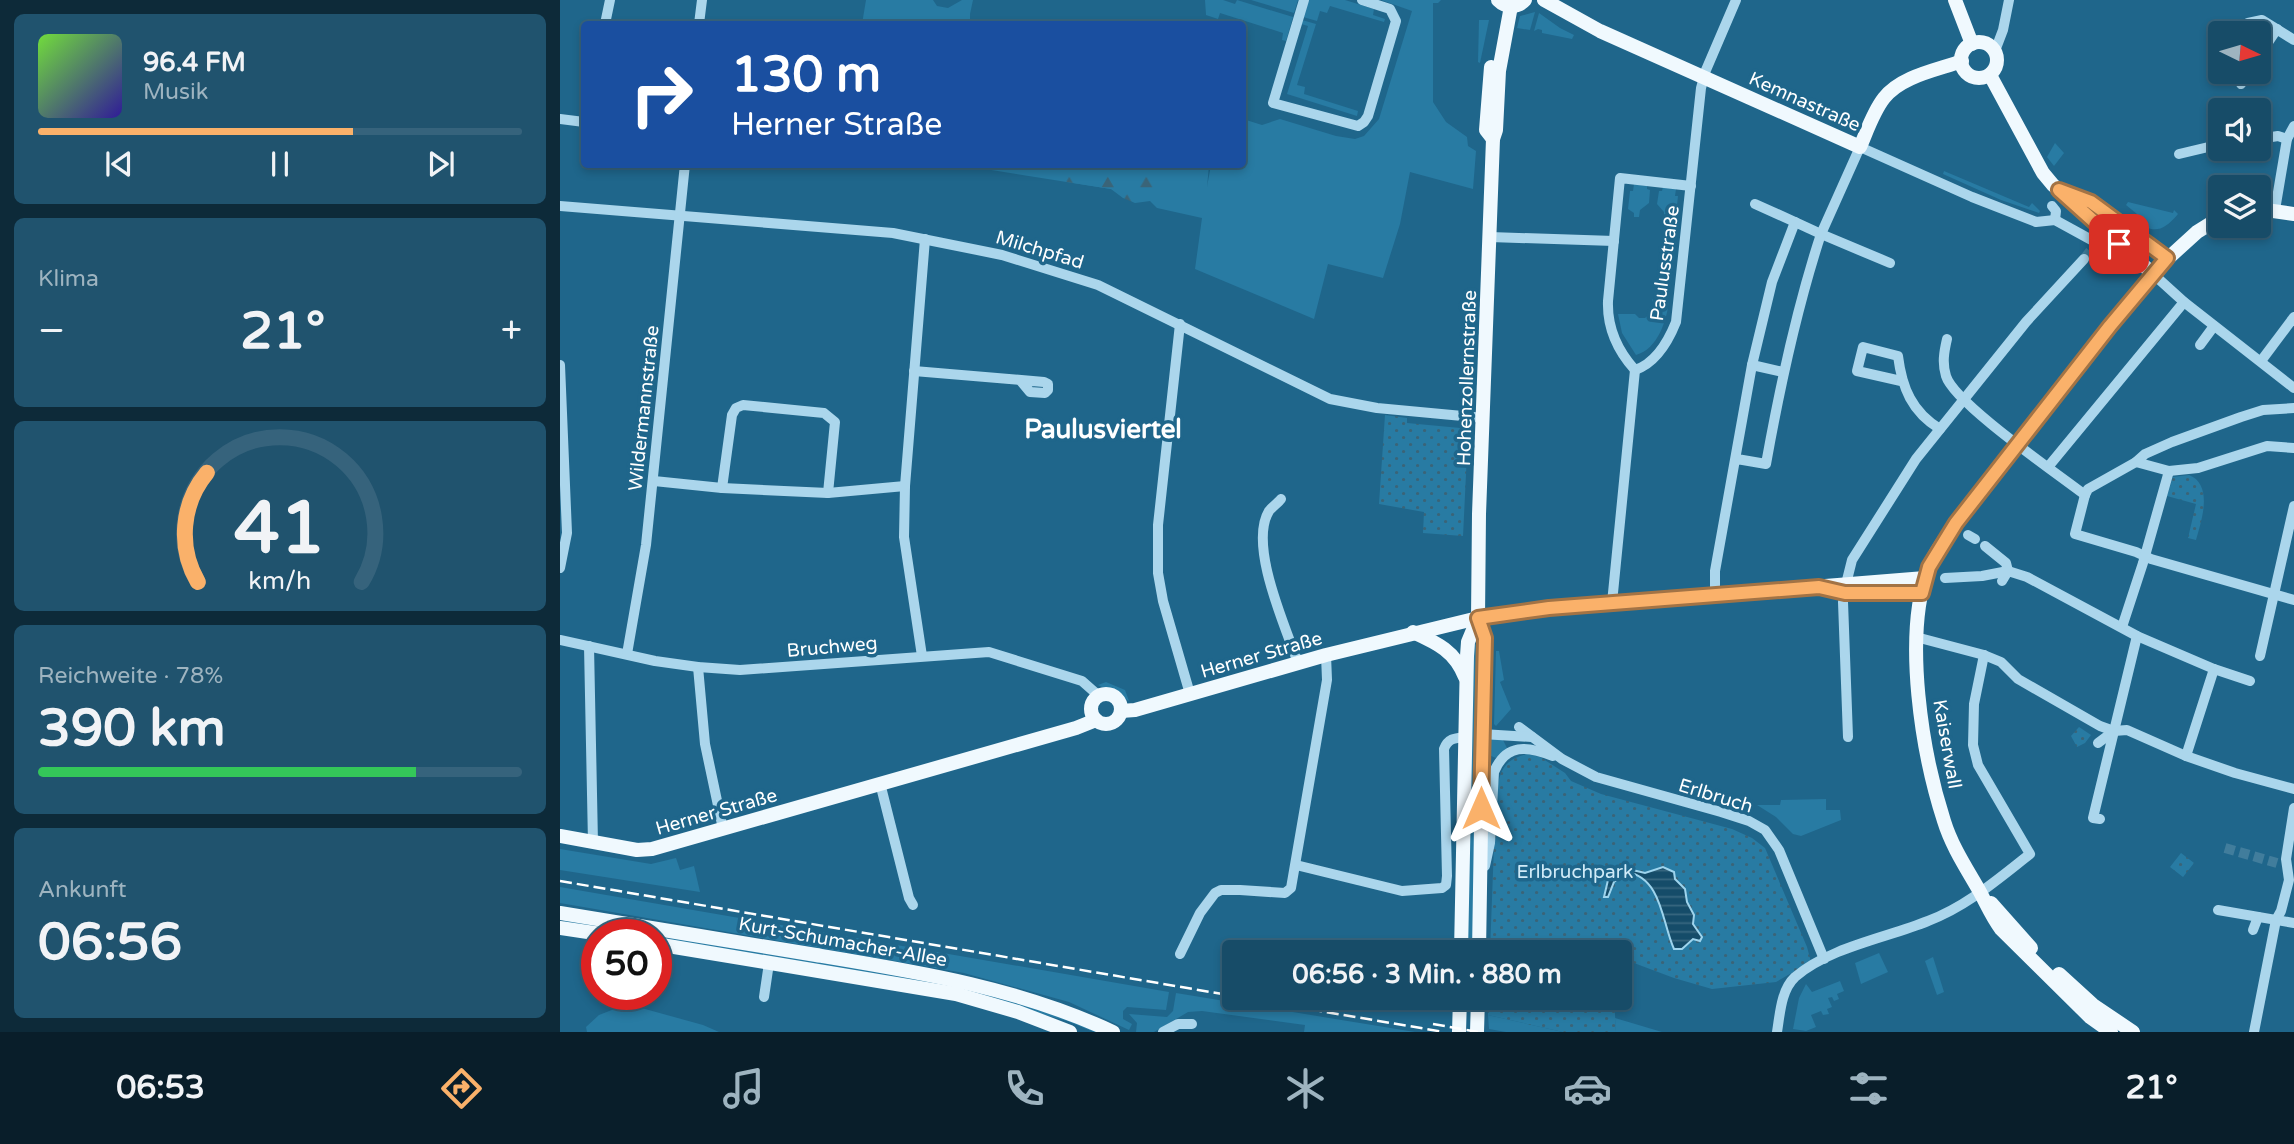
<!DOCTYPE html>
<html lang="de">
<meta charset="utf-8">
<style>
:root{--surface:#174c68;--page:#20536e;--text:#f1f3f6;--muted:#9eb4c0;--line:#36637c;--accent:#fab16a}
body{margin:0;font-family:"Varela Round",sans-serif;background:var(--page);color:var(--text);height:100vh;display:flex;flex-direction:column;font-size:26px;white-space:nowrap}
*{box-sizing:border-box;margin:0}
p{font-size:23px;color:var(--muted)}
.icon{flex:none;width:38px;height:38px;fill:none;stroke:currentColor;stroke-width:2;stroke-linecap:round;stroke-linejoin:round}
.map{position:relative;flex:1;overflow:hidden}
.details{display:flex;flex-direction:column;gap:14px;padding:14px;background:#0d2a39;width:560px}
.details>*{flex:none}
.top-card{position:absolute;left:21px;top:21px;width:665px;height:147px;border-radius:7px;box-shadow:0 4px 10px #0003,0 0 0 2px var(--line);background:#1a4fa0;color:#fff;overflow:hidden}
.needle{width:46px;rotate:95deg}
.buttons{position:absolute;left:1648px;top:21px;display:grid;gap:14px}
.buttons a{display:grid;place-items:center;width:63px;height:63px;border-radius:7px;background:var(--surface);box-shadow:0 4px 10px #0003,0 0 0 2px var(--line);font-size:35px}
.speed{position:absolute;left:21px;top:919px;display:flex;gap:14px;font-size:35px;font-weight:700;text-align:center}
.speed>*{display:grid;place-content:center;width:91px;height:91px;border-radius:50%;background:var(--surface);box-shadow:0 4px 10px #0003,0 0 0 2px var(--line);line-height:1}
.speed .limit{border:10px solid #d22;background:#fff;color:#111}
.pin{position:absolute;display:grid;place-items:center;width:60px;height:60px;color:#fff;margin:-30px;border-radius:14px;box-shadow:0 4px 10px #0006}
.me{position:absolute;width:77px;margin:-38px;rotate:0deg;stroke-linejoin:round;filter:drop-shadow(0 0 5px #0008)}
.turn{display:flex;align-items:center;gap:24px;height:147px;padding:0 35px;font-size:32px}
.turn .icon{width:91px;height:91px;stroke-width:2.5}
.turn b{display:block;font-size:49px;line-height:60px}
.big{font-size:52px;font-weight:800;line-height:1.1}
.details .tile{flex:1;display:flex;flex-direction:column;justify-content:center;gap:10px;min-width:0;padding:0 24px;border-radius:10px;background:var(--page)}
.details .dial{align-items:center;gap:0}
.dial svg{height:182px;overflow:visible;fill:none;stroke:var(--line);stroke-width:7;stroke-linecap:round;text-anchor:middle}
.dial text{fill:var(--text);stroke:none}
.song{display:flex;align-items:center;gap:21px}
.cover{width:84px;height:84px;border-radius:10px;background:linear-gradient(135deg,hsl(100 70% 55%),hsl(250 70% 35%))}
.played{height:7px;border-radius:4px;background:linear-gradient(90deg,var(--accent) 65%,var(--line) 65%)}
.keys{display:flex;justify-content:space-around;direction:ltr}
.heat{display:flex;justify-content:space-between;align-items:center;font-size:38px;direction:ltr}
.charge{height:10px;border-radius:5px;background:linear-gradient(90deg,#34c759 78%,var(--line) 0)}
.trip{position:absolute;left:662px;top:940px;width:410px;height:70px;border-radius:7px;background:var(--surface);box-shadow:0 4px 10px #0003,0 0 0 2px var(--line);font-weight:800;line-height:70px;text-align:center}
.tab-bar{display:flex;height:112px;justify-content:space-around;align-items:center;background:#091e2a;color:var(--muted)}
.tab-bar .icon{width:49px;height:49px}
.tab-bar .selected{color:var(--accent)}
.tab-bar b{font-size:32px;color:var(--text)}
main{display:flex;flex:1;min-height:0}
.map>svg:first-child{display:block}
</style>
<main>
<section class="details">
<div class="tile">
<div class="song"><i class="cover"></i><div><b>96.4 FM</b><p>Musik</p></div></div>
<div class="played"></div>
<div class="keys"><svg class="icon" aria-label="previous" viewBox="0 0 24 24"><path d="M18 5L8 12l10 7zM5 5v14"/></svg><svg class="icon" aria-label="pause" viewBox="0 0 24 24"><path d="M8 5v14M16 5v14"/></svg><svg class="icon" aria-label="next" viewBox="0 0 24 24"><path d="M6 5l10 7-10 7zM19 5v14"/></svg></div>
</div>
<div class="tile"><p>Klima</p>
<div class="heat"><a>−</a><b class="big">21°</b><a>+</a></div>
</div>
<div class="tile dial"><svg viewBox="0 0 100 80">
<path d="M14 69A42 42 0 1 1 86 69"/>
<path d="M14 69A42 42 0 0 1 18 21" stroke="#fab16a"/>
<text x="50" y="56" font-size="32" font-weight="700">41</text>
<text x="50" y="72" font-size="11">km/h</text>
</svg></div>
<div class="tile"><p>Reichweite · 78%</p><b class="big">390 km</b><div class="charge"></div></div>
<div class="tile"><p>Ankunft</p><b class="big">06:56</b></div>
</section>
<div class="map">
<svg width="1734" height="1032" viewBox="0 0 1734 1032">
<defs>
<pattern id="forest-firs" width="22" height="20" patternUnits="userSpaceOnUse" patternTransform="scale(1.75)"><rect width="22" height="20" fill="#287ba3"/><path d="M5 1l3.5 6h-7zM16 11l3.5 6h-7z" fill="#3a6478"/></pattern>
<pattern id="park-dots" width="8" height="8" patternUnits="userSpaceOnUse" patternTransform="scale(1.75)"><rect width="8" height="8" fill="#287ba3"/><path d="M2 2h.1M6 6h.1" fill="none" stroke="#3a6478" stroke-width="1.8" stroke-linecap="round"/></pattern>
<pattern id="water-rules" width="6" height="5" patternUnits="userSpaceOnUse" patternTransform="scale(1.75)"><rect width="6" height="5" fill="#154c69"/><path d="M0 2.5h6" fill="none" stroke="#386780"/></pattern>
</defs>
<rect width="100%" height="100%" fill="#1f668b"/>
<g fill="#287ba3">
<path d="M306 0H373L377 6 388 8 402 0H413L410 14V24H302Z"/>
<path d="M645 0H663L675 4 677 0 733 17 726 41 722 40 723 33 660 13 658 19 646 15Z"/>
<path d="M691 0H738L734 13Z"/>
<path d="M749 0H785L814 9 813 15 825 19 824 22 770 6 767 13 760 11 757 21 743 17Z"/>
<path d="M821 0H881L878 3H873V102L886 122 907 137 908 146 916 151 913 189 850 172 840 224 823 278 768 264 754 319 635 269 642 218 597 208 590 201 551 189 400 165H649L647 187 651 165 682 164 683 119 702 125 720 119 776 136 795 139 804 136 819 119 852 11Z"/>
<path d="M975 12 970 30 957 28 960 16Z"/>
<path d="M979 13 1000 28 1014 35 1012 39 982 33V30L978 29 974 31Z"/>
<path d="M742 20 756 24 737 85 745 87 744 94 798 111 797 116 727 94 748 26 741 24Z"/>
<path d="M919 20H929L920 63 918 62Z"/>
<path d="M1495 143 1504 153 1494 166 1487 157Z"/>
<path d="M1384 171 1469 207 1472 203 1480 211 1479 213 1441 200 1383 174Z"/>
<path d="M1074 184 1087 186V189L1090 190 1089 203 1080 210 1079 217H1074V213L1068 209 1070 191H1073Z"/>
<path d="M1103 187 1116 189 1115 196H1118L1116 215 1109 217V220H1104V212L1097 204 1099 191H1102Z"/>
<path d="M1568 202 1613 213 1614 210 1618 214C1602 233 1592 234 1574 219L1577 214 1566 205Z"/>
<path d="M1092 299 1096 303 1102 299 1109 300C1107 320 1098 349 1076 355L1062 333 1058 314H1075L1079 318H1085L1093 311Z"/>
<path d="M914 644 918 645 915 952H906Z"/>
<path d="M936 651H939L944 680 940 682 951 709 936 726 934 724Z"/>
<path d="M546 682 565 690 569 701 538 685Z"/>
<path d="M931 738H942L947 748 936 758 931 756Z"/>
<path d="M1266 799V810H1280L1281 820 1241 836 1233 834 1216 817 1197 805H1220L1221 800Z"/>
<path d="M0 849 91 864 116 858 120 870 134 866 140 892 0 870Z"/>
<path d="M0 887 609 992 606 1010 567 1007 563 1011V1019L572 1024 569 1030 509 1002 404 973 0 903Z"/>
<path d="M2 918 318 971 434 994 542 1032H534L507 1021 467 1010 96 938V934H75L4 922Z"/>
<path d="M1319 953 1328 972 1301 984 1295 963Z"/>
<path d="M1373 957 1384 992 1377 995 1365 961Z"/>
<path d="M1280 981 1284 991 1277 994 1279 999 1274 1001 1272 997 1268 998 1272 1007 1267 1009 1269 1014 1263 1015 1261 1011 1251 1015 1256 1027 1246 1031 1233 1029 1239 998 1246 984 1252 992Z"/>
<path d="M616 993 855 1032H744L745 1025 642 1011 628 1012 594 1032H576L577 1023 569 1014 607 1017 613 1011Z"/>
<path d="M67 1004 143 1025 159 1032H27L26 1027 39 1015Z"/>
<path d="M928 1015 1003 1032H946L929 1029Z"/>
<path d="M1055 1018 1102 1032H1056Z"/>
</g>
<path fill="url(#forest-firs)" d="M426 165H539L563 171 579 167 591 172 606 190 590 201 575 203 563 198 551 189 507 182 495 174 485 178 432 168Z"/>
<g fill="url(#park-dots)">
<path d="M825 415 847 418V423L900 428 908 432 903 536 863 533 864 512 819 504Z"/>
<path d="M1629 475C1654 485 1641 522 1636 540L1628 538 1636 504 1607 496 1613 477Z"/>
<path d="M1519 727 1531 735 1525 743 1517 747 1511 736Z"/>
<path d="M967 754 980 757 1005 773 1011 781 1041 794 1172 829 1192 838 1205 848 1247 947 1251 962 1216 982 1152 989 1114 978 1074 963 1071 975 1061 971 1059 980V952H930L936 793C941 770 942 761 967 754Z"/>
<path d="M1621 853 1634 863 1623 877 1610 867Z"/>
<path d="M928 998H1054L1056 1032H1003L928 1015Z"/>
</g>
<path fill="url(#water-rules)" stroke="#9ed4ed" stroke-width="2" d="M1064 868 1085 873 1103 867 1114 872 1115 879 1125 889 1127 902 1134 915 1133 924 1142 937 1140 941 1133 939 1122 949H1114C1102 923 1102 878 1067 872L1054 882 1048 897H1044L1048 880Z"/>
<g fill="none" stroke-linecap="round" stroke-linejoin="round">
<g stroke="#417d9c" stroke-width="10" stroke-dasharray="10 5" stroke-linecap="butt">
<path d="M1524 259 1536 244"/>
<path d="M1665 848 1717 863"/>
</g>
<g stroke="#abd6ec" stroke-width="10">
<path d="M744 0 713 103 798 126 804 122 808 116 836 21 830 9 802 0"/>
<path d="M1688 23 1702 20 1734 40"/>
<path d="M45 24 50 0"/>
<path d="M139 24 142 0"/>
<path d="M1435 51 1443 30 1449 0"/>
<path d="M1699 56 1717 29"/>
<path d="M1681 84 1689 72"/>
<path d="M1674 110 1676 103"/>
<path d="M0 119 24 122"/>
<path d="M1699 139 1718 136 1727 139"/>
<path d="M1619 154 1661 144"/>
<path d="M1195 204 1235 222"/>
<path d="M0 206 333 233 442 255 538 285 770 399 817 408 924 418"/>
<path d="M1492 206 1496 211 1495 220"/>
<path d="M1715 210 1727 139 1734 126"/>
<path d="M930 237 1054 241"/>
<path d="M1330 263 1261 234 1300 147 1412 197 1476 222 1495 220 1537 243"/>
<path d="M1592 273 1624 302 1734 388"/>
<path d="M620 324 598 525V573L603 601 630 694"/>
<path d="M1387 339C1384 352 1382 363 1386 376 1394 403 1498 474 1525 495"/>
<path d="M1640 345 1654 326"/>
<path d="M1701 361 1734 317"/>
<path d="M0 365 7 533 0 568"/>
<path d="M1192 365 1223 372"/>
<path d="M1075 370C1096 363 1108 342 1116 322L1141 88 1146 70 1176 0"/>
<path d="M1075 370C1057 350 1047 328 1048 301L1060 178 1131 186"/>
<path d="M354 371 484 382 488 384V390L485 393 470 392 460 380"/>
<path d="M1341 381 1297 371 1303 347 1338 356C1342 388 1352 412 1380 429"/>
<path d="M1576 462 1585 454 1612 442 1681 417 1703 410 1734 408"/>
<path d="M1488 467 1624 302"/>
<path d="M94 481 162 488 268 493 345 486"/>
<path d="M162 488 172 415 176 408 183 405 264 413 275 422 268 493"/>
<path d="M1525 495 1515 534 1576 552 1591 559 1734 600"/>
<path d="M1525 495 1528 489 1576 462 1609 471 1638 468 1707 446 1734 448"/>
<path d="M721 499C718 503 712 507 709 511 688 545 726 628 738 663"/>
<path d="M1408 535 1415 539"/>
<path d="M1425 546 1446 563 1448 571 1442 581"/>
<path d="M1385 578 1422 576 1448 571 1467 577 1577 636 1654 669 1690 681"/>
<path d="M1286 584 1292 560 1356 459 1466 322 1524 259"/>
<path d="M1285 593 1283 602 1288 737"/>
<path d="M1155 594V571L1192 365 1212 282 1235 222 1261 234C1236 310 1220 386 1206 464L1177 459"/>
<path d="M1052 603 1075 370"/>
<path d="M1562 627 1583 563 1609 471"/>
<path d="M1356 637 1424 655 1441 662 1458 679 1540 726 1554 731"/>
<path d="M0 640 95 661 138 667 180 670 429 652 522 681 539 696"/>
<path d="M29 646 33 843"/>
<path d="M67 654 86 545 125 164"/>
<path d="M362 656 344 537 345 486 365 239"/>
<path d="M1700 656 1734 506"/>
<path d="M138 667 145 744 163 829"/>
<path d="M959 727 1002 759 1036 777 1161 812 1189 821 1205 830 1219 850 1264 959"/>
<path d="M922 734 972 737"/>
<path d="M1538 743 1554 731 1567 730 1626 756 1675 773 1734 789"/>
<path d="M1626 756 1654 669"/>
<path d="M320 783 349 898 353 905"/>
<path d="M1540 819 1533 818 1577 636"/>
<path d="M736 865 842 891 882 888 886 885 887 876 884 749C888 738 895 738 906 737"/>
<path d="M925 866 930 843 934 772C946 743 967 746 993 756"/>
<path d="M1658 910 1734 923"/>
<path d="M1693 930 1698 917"/>
<path d="M620 954 640 913 655 893 661 890H680L725 893 731 888 767 680 766 655"/>
<path d="M204 997 209 963"/>
<path d="M603 1032 618 1024H632"/>
<path d="M1217 1032C1220 1014 1221 990 1235 977 1270 947 1326 938 1368 921 1406 907 1438 879 1470 854L1418 765 1413 745 1414 704 1424 655"/>
<path d="M1694 1032 1716 920 1721 911 1729 880 1726 859 1734 808"/>
</g>
<g stroke="#f0f9fe" stroke-width="14">
<path d="M938 0C946 8 958 8 965 0"/>
<path d="M984 0 1040 31 1300 147C1307 131 1313 112 1324 98 1341 76 1377 70 1402 61"/>
<path d="M1395 0 1412 44"/>
<circle cx="1419" cy="60" r="18"/>
<path d="M931 67 926 130 933 139"/>
<path d="M1430 75 1483 173 1493 185 1592 273"/>
<path d="M1507 193 1531 202 1607 258"/>
<path d="M1699 209 1734 214"/>
<path d="M1302 592 1362 594"/>
<path d="M853 632C877 643 895 651 905 677"/>
<circle cx="546" cy="709" r="15"/>
<path d="M561 711 575 710 766 655 918 618 989 608 1365 578"/>
<path d="M0 836 77 850 92 849 516 728 536 720"/>
<path d="M1431 903 1471 948"/>
<path d="M0 913C85 927 171 941 256 955 359 972 459 988 553 1032"/>
<path d="M0 928 41 934"/>
<path d="M96 944 396 994 458 1012 510 1032"/>
<path d="M901 952 907 656 908 642 918 618"/>
<path d="M919 952 924 638 918 618 919 514 933 139 936 130 939 71 951 6"/>
<path d="M1499 974 1533 1005 1573 1032"/>
<path d="M899 1032 900 998"/>
<path d="M917 1032 918 998"/>
<path d="M1551 1032 1530 1017 1441 929C1432 917 1427 905 1420 892 1407 869 1392 847 1384 821 1362 753 1343 637 1368 569 1374 552 1386 538 1396 523L1592 273 1637 232 1661 217"/>
</g>
<g stroke="#fff" stroke-width="2.5" stroke-dasharray="12 5" stroke-linecap="butt">
<path d="M0 881 674 996"/>
<path d="M683 998 884 1032"/>
<path d="M873 1024 918 1032"/>
</g>
</g>
<g fill="none" stroke-linecap="round" stroke-linejoin="round">
<defs>
<path id="route" d="M921 808 925 638 918 618 989 608 1259 587 1285 593H1362L1369 567 1396 523 1550 326 1607 258 1531 202 1499 190 1559 244"/>
</defs>
<use href="#route" stroke="#a27345" stroke-width="18"/>
<use href="#route" stroke="#fab16a" stroke-width="12"/>
</g>
<g text-anchor="middle" stroke-width="7" stroke-linejoin="round" paint-order="stroke">
<g font-size="19" fill="#fff" stroke="#1f668b">
<text transform="translate(1245 101) rotate(24)" y="7">Kemnastraße</text>
<text transform="translate(480 249) rotate(17)" y="7">Milchpfad</text>
<text transform="translate(1104 263) rotate(-82)" y="7">Paulusstraße</text>
<text transform="translate(906 378) rotate(-88)" y="7">Hohenzollernstraße</text>
<text transform="translate(83 408) rotate(-84)" y="7">Wildermannstraße</text>
<text transform="translate(272 646) rotate(-5)" y="7">Bruchweg</text>
<text transform="translate(701 654) rotate(-16)" y="7">Herner Straße</text>
<text transform="translate(1388 744) rotate(80)" y="7">Kaiserwall</text>
<text transform="translate(1156 795) rotate(17)" y="7">Erlbruch</text>
<text transform="translate(156 811) rotate(-16)" y="7">Herner Straße</text>
<text transform="translate(283 941) rotate(10)" y="7">Kurt-Schumacher-Allee</text>
</g>
<g font-size="19" fill="#d0ebf8" stroke="#1f668b">
<text x="1015" y="878">Erlbruchpark</text>
</g>
<g font-size="26" font-weight="bold" fill="#fff" stroke="#1f668b">
<text x="543" y="438">Paulusviertel</text>
</g>
</g>
</svg>
<div class="buttons">
<a><svg class="needle" viewBox="-14 -14 28 28"><path d="M0-13l5 13h-10z" fill="#e53935"/><path d="M0 13l5-13h-10z" fill="#9eb4c0"/></svg></a>
<a><svg class="icon" aria-label="sound" viewBox="0 0 24 24"><path d="M4 9h4l5-4v14l-5-4H4zM17 9q2 3 0 6"/></svg></a>
<a><svg class="icon" aria-label="layers" viewBox="0 0 24 24"><path d="M12 4l9 5-9 5-9-5zM3 14l9 5 9-5"/></svg></a>
</div>
<div class="speed"><div class="limit">50</div></div>
<div class="pin" style="left:1559px;top:244px;background:#d93025"><svg class="icon" aria-label="arrive" viewBox="0 0 24 24"><path d="M6 21V4h12l-3 4 3 4H6"/></svg></div>
<svg class="me" style="left:921px;top:808px" viewBox="-20 -20 40 40"><path d="M0-17L14 15 0 8-14 15z" fill="#fab16a" stroke="#fff" stroke-width="4"/></svg>
<div class="trip">06:56 · 3 Min. · 880 m</div>
<div class="top-card">
<div class="turn"><svg class="icon" aria-label="right" viewBox="0 0 24 24"><path d="M7 20v-9h11M14 6l5 5-5 5"/></svg><div><b>130 m</b>Herner Straße</div></div>
</div>
</div>
</main>
<nav class="tab-bar">
<b>06:53</b>
<svg class="icon selected" aria-label="directions" viewBox="0 0 24 24"><path d="M12 3l9 9-9 9-9-9zM9 14v-3h6M13 9l2 2-2 2"/></svg>
<svg class="icon" aria-label="music" viewBox="0 0 24 24"><path d="M9 18V5l10-2v13"/><circle cx="6" cy="18" r="3"/><circle cx="16" cy="16" r="3"/></svg>
<svg class="icon" aria-label="phone" viewBox="0 0 24 24"><path d="M5 4h4l2 5-3 2q2 4 5 5l2-3 5 2v4C11 20 4 13 5 4z"/></svg>
<svg class="icon" aria-label="climate" viewBox="0 0 24 24"><path d="M12 3v18M4 7l16 10M4 17L20 7"/></svg>
<svg class="icon" aria-label="car" viewBox="0 0 24 24"><path d="M5 17H2v-5l4-1 3-4h7l3 4 3 1v5h-3M9 17h6M6 11h13"/><circle cx="7" cy="17" r="2"/><circle cx="17" cy="17" r="2"/></svg>
<svg class="icon" aria-label="filters" viewBox="0 0 24 24"><path d="M4 7h16M4 17h16"/><circle cx="9" cy="7" r="2"/><circle cx="15" cy="17" r="2"/></svg>
<b>21°</b>
</nav>
